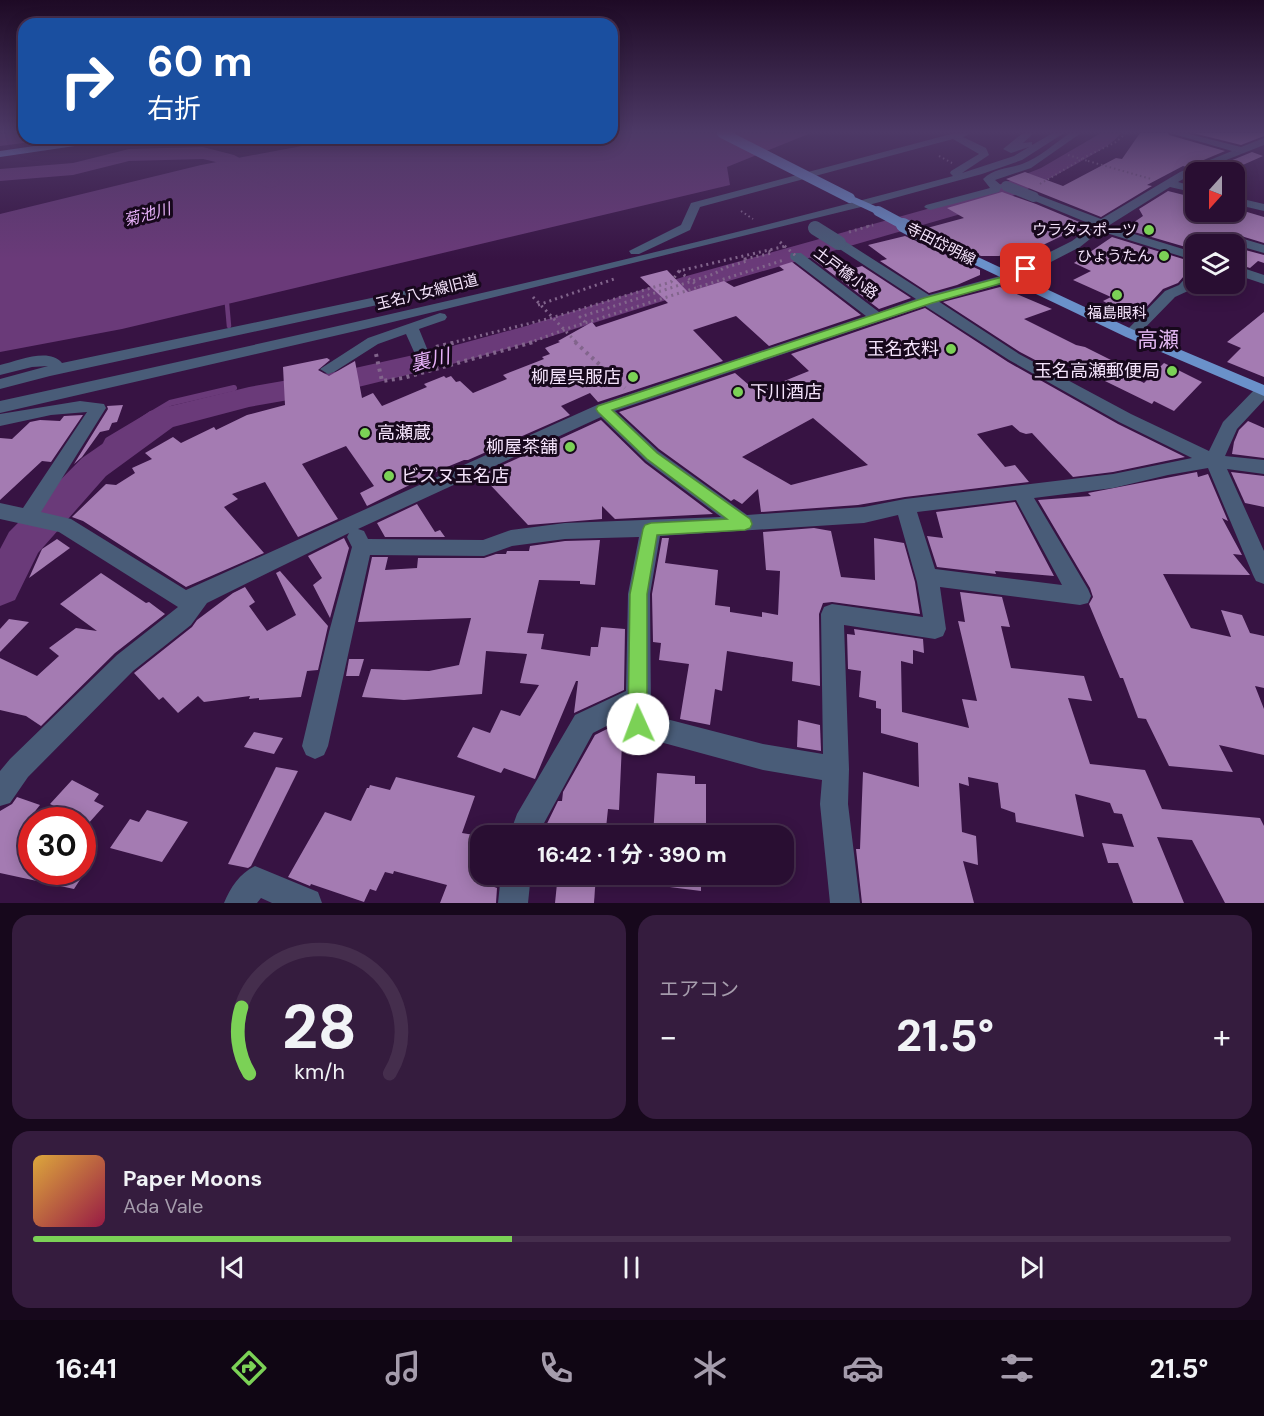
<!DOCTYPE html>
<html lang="ja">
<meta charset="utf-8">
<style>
:root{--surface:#290e32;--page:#351c3e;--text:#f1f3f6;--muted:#a59cac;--line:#452e4d;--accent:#7bd156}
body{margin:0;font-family:"DM Sans","Noto Sans JP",sans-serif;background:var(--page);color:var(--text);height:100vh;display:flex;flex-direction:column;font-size:22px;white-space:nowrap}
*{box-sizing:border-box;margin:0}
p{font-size:20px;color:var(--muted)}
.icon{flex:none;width:33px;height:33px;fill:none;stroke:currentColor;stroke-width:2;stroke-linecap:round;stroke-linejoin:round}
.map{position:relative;height:903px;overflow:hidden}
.side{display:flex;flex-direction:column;gap:12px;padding:12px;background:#17081c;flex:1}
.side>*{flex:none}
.guide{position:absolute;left:18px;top:18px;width:600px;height:126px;border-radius:18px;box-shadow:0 3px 15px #0003,0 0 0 2px var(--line);background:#1a4fa0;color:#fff;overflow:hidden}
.needle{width:39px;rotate:201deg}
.fabs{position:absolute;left:1185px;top:162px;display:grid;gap:12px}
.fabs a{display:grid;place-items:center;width:60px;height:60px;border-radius:12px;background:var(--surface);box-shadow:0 3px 15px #0003,0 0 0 2px var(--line);font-size:30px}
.speed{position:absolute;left:18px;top:807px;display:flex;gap:12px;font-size:30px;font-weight:700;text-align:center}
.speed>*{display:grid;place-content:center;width:78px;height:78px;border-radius:50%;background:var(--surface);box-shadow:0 3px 15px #0003,0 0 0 2px var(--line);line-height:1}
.speed .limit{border:9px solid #d22;background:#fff;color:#111}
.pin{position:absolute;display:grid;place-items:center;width:51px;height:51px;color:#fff;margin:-26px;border-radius:12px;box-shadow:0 3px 9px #0006}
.me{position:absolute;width:66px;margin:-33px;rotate:358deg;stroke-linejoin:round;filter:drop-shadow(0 0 4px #0008)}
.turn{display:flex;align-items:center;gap:21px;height:126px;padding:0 30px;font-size:27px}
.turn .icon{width:78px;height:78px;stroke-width:2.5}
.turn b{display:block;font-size:42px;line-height:51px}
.big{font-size:45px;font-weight:700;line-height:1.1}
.side .widget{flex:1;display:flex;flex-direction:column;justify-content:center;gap:9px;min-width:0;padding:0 21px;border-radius:18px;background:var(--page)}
.side .dial{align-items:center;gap:0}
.dial svg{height:156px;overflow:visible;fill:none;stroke:var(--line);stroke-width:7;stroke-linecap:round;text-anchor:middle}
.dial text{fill:var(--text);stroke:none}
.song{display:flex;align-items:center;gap:18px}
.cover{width:72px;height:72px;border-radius:9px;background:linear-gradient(135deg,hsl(40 70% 55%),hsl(340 70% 35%))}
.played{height:6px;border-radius:3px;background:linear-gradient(90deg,var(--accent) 40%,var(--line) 40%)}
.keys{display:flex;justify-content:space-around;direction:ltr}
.heat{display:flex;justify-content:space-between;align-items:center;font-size:33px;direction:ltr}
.side .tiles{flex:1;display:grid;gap:12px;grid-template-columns:1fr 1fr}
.widget:last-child{grid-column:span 2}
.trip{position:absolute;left:470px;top:825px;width:324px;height:60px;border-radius:18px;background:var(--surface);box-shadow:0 3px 15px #0003,0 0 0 2px var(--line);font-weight:700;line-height:60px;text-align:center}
.dock{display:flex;height:96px;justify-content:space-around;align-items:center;background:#100614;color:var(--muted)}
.dock .icon{width:42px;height:42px}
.dock .active{color:var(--accent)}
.dock b{font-size:27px;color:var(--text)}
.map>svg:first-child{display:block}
</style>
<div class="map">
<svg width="1264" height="903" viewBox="0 0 1264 903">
<rect width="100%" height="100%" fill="#371343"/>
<path fill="#6a3a79" d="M612 133H811L727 167 730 185 122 329 0 352V214L201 165 344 138H612Z"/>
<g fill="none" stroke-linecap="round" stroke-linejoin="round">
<path stroke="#6a3a79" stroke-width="4.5" d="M227 304 229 326"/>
<path stroke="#6a3a79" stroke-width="6" d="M94 467 108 440 170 403 234 388"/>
<g fill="#6a3a79" fill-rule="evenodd">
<path d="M24 133V138H33L31 142 0 146V134Z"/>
<path d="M1101 133H1121C1114 143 1102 149 1092 155 1055 177 1019 195 978 209L701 289 546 338 460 362 346 390 249 407 173 427 106 476 38 553 15 600 0 606V549L9 532 82 458 150 411 249 387 346 370 445 348 526 326 683 277 963 199 1041 168Z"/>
<path d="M203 147 234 155 277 178 280 182 277 186 270 188 263 186 220 163 203 159 129 161 73 175 0 181V169L73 163 129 149Z"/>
</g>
</g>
<g fill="#a47bb2" fill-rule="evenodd">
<path d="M1140 133H1168L1169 135 1225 151 1187 167 1183 166 1147 185 1152 186 1101 217 1006 179 1025 172 1063 186 1116 158 1122 159Z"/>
<path d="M1193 133H1264V136L1241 145Z"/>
<path d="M1252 152 1263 156 1227 172 1213 168Z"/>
<path d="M1168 191 1196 198V212H1235L1237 209 1264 217V243L1228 232 1221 234 1216 240 1196 233V250L1124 229 1143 216 1139 209Z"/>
<path d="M1002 192 1036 204 1089 226 1076 235 1066 234 1020 256 1011 252 999 256H981L927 231 931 230 927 228 964 218 947 208Z"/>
<path d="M905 236 980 270V275L957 285 929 293 880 261 887 259 868 245Z"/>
<path d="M1112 237 1196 263V268L1189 270 1178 283 1163 289 1141 313 1132 317 1103 301 1111 297 1073 280 1091 271 1074 263Z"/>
<path d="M1234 247 1264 255V263L1258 261 1250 268 1234 263Z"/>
<path d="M819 254 841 272 862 266 911 298 879 309 810 257Z"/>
<path d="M792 262 861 315 769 346 736 316 693 330 723 361 598 402 590 393 561 406 570 415 468 460H464L442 469 367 506 360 493 374 486 346 446 302 464 338 519 298 537 265 482 232 494 238 499 224 507 264 553 186 587 83 521 72 517 106 484 116 485 135 473 132 468 152 459 145 453 173 437 181 443 214 427 216 430 247 415 285 405 283 367 327 358 330 360 318 370 329 376 355 361 362 398 373 393 382 406 427 387 424 384 444 376 446 378 451 376 456 382 460 381 473 393 507 379 503 375 544 359 542 357 550 354 545 348 560 342 558 341 592 322 596 327 668 303 640 277 667 270 688 292 724 281 734 287 784 270 779 266Z"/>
<path d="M1000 287 1052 309 1024 319 1076 345 1085 347 1111 360 1106 363 1144 383 1164 363 1202 382 1174 411 1154 401 1152 404 1062 360 1056 371 1020 352 943 302Z"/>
<path d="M925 308 1008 362 1118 424 1185 457 1113 472 1073 477 1032 433 1026 434 1020 432 1012 425 977 434 1005 467 1015 465 1029 482 905 497 858 505 761 512 758 489 742 504 734 499 731 501 659 449 619 412 735 373 757 392 809 371 791 354ZM813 418 868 465 791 485 742 457Z"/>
<path d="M1264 312V377L1227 362 1241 348 1227 342Z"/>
<path d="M123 405 117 422 112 423 109 430 100 432 82 457 74 464 108 409 107 406Z"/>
<path d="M83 415 51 462 42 461 0 500V438L12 439 30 422 40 420 60 421 64 416Z"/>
<path d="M601 420 645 463 713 514 615 519 602 506V519L528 525 481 475Z"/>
<path d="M1248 421 1264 428V458L1232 454 1234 442 1239 430Z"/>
<path d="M1197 472 1198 477 1208 474 1228 521 1222 518 1242 555 1233 554 1250 575 1163 574 1191 628 1231 637 1221 610 1242 615 1250 633 1264 636V688L1255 686 1264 709V755L1219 745 1233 772 1169 766 1146 719 1138 718 1123 678H1120L1089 604 1093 597 1090 588 1038 500 1091 496 1088 493Z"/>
<path d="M1231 472 1264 476V507L1245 503Z"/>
<path d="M1015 502 1054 576 995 571 996 574 937 567 927 536 943 538 936 512Z"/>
<path d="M417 504 435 532 440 530 445 537H385L377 523Z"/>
<path d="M814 528 831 531 841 577 875 580 874 538 904 543 915 582 920 614 832 602 823 603 819 614 820 686 792 681 793 662 727 651 722 691 715 689 710 725 680 719 689 664 659 660 661 643 653 642 652 594 662 538H669L665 563 718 570 715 605 730 607V612L762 617V612L778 615 780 571 766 570 763 532Z"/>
<path d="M344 538 349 548 330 618 313 585 322 578 308 556Z"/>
<path d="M57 539 70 548 29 578 42 549Z"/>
<path d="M600 540 595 585 580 584V581L539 580 527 633 544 634 541 649 590 656 591 647H598L601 627 625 629 624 690 574 713 578 681H576L535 779 504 768 501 773 457 757 473 727 490 733 501 710 520 716 539 685 520 683 527 654 486 651 482 694 404 700 362 697 371 669 429 671 459 665 471 618 358 622 372 557H388L385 570 417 568 418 558H484L496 554H506L507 551H529L530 546 565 541Z"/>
<path d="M280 571 328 626 318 670 307 671 301 697 259 700V698L249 699 250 696 204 702 198 696 178 713 163 697 159 700 134 673 192 627 197 620 233 593 245 587 255 602 249 606 267 631 296 615 276 573Z"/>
<path d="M101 573 146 603 149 602 165 614 115 653 41 726 26 716 0 710V658L37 676 59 656 49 648 76 628 97 631 60 604Z"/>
<path d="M960 592 1002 597 1010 627 1001 626 1011 668 1084 676 1092 701 1068 698 1090 764 1145 770 1162 809 1260 818 1264 826V903H1225L1192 840 1157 837 1184 903H1133L1118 863H1108L1102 843 1134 847 1122 814 1114 813 1110 803 1075 794 1084 837 1016 822 1015 813 1001 808 998 783 968 777 969 786 959 783 962 832 976 836 978 865 963 861 974 903H862L856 849H860L863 772 919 787 918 743 881 733V709L876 708V701L859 697 861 671 848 669 847 634 855 635 854 629 923 639 924 653 913 650V664L901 661 902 712 969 728 962 699 977 701 958 621 965 622Z"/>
<path d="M9 619 29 622 0 652V629Z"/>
<path d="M349 659H364L359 676H346Z"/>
<path d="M798 720 820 725 821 751 797 747Z"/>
<path d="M623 721 619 810 608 809 606 828 599 827V836H541L558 801H562L563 792 595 735Z"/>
<path d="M254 732 283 738 274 754 244 747Z"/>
<path d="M276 767 298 771 251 866 248 868 228 864Z"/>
<path d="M657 773 695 776V784H706V836H653Z"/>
<path d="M396 777 475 796 462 833 480 836V874H486L483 883 497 888 496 903H440L447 885 394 871 393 874 385 872 376 891 370 889 364 902 311 884 310 886 288 877 325 812 351 821 367 788H369L370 785 390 790Z"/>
<path d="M72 780 99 794 94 801 104 806 87 825 82 820 50 804Z"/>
<path d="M17 797 40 805 32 815V872H85L74 889 0 873V811L12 804Z"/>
<path d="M147 810 188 822 162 862 110 848 130 819 139 822Z"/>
<path d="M558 874H596L594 903H555Z"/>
<path d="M646 874H701V891L646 884Z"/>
</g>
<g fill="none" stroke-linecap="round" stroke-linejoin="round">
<g stroke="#82658c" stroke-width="2" stroke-dasharray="1.5 3" stroke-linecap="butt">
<path d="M939 156 952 163"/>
<path d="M1088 161 1151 179"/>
<path d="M1040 184 1087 156 1116 142 1126 133"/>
<path d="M741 211 753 219"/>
<path d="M868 226 873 225"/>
</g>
<g stroke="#82658c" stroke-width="3" stroke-dasharray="2 4" stroke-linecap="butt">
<path d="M849 232 873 225"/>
<path d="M533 297 577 343"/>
<path d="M538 305 617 278"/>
<path d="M585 322 580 317 714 274 724 268 747 261 745 259 772 253 769 250"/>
<path d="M451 343 551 318 671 282 679 271 786 246"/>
<path d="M529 343 569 328 784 260"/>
</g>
<g stroke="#82658c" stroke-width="4" stroke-dasharray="3 4.5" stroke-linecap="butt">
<path d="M575 342 625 388"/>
<path d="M436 347 457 342"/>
<path d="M376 354 382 381 403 378 533 342"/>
</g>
<g fill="#495c78" fill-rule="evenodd">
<path d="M971 133 963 137 986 148 989 155 962 173 1014 156 1029 147 1011 153 1003 149 1023 133H1034L1023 143 1032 142V145L1053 133H1064L1022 160 982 174 865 206 360 330 0 413V401C318 331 638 261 953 176L950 173 951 171 979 154 953 139 700 207 690 230 639 254H631L629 251 681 225 691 203 951 134Z"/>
<path d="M1070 133H1081L1031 168 995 180 1002 186 999 192 930 210 924 207 926 205 990 188 983 179C994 168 1008 169 1022 164 1039 158 1055 143 1070 133Z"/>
<path d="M1170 133H1185L1241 147 1264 138V145L1196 172 1178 182 1196 187V193L1170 187 1108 226 1196 253V261L1100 231 1080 247 1014 281 938 301 1019 354 1131 414 1209 451 1223 422 1258 386 1264 385V400L1237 429 1225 456 1264 460V474L1227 469 1264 551V584L1256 581 1253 575 1208 468 1168 475 1113 488 1034 498 1088 589 1091 596 1088 603 1080 605 940 587 946 629 943 636 935 639 844 625 849 769 848 804 860 903H830L820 804 822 780 763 770 638 736 629 733 626 716 593 733 537 836H509L517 814 575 715 626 691 628 594 639 537 565 539 512 546 484 556 370 555 328 746 324 755 315 759 306 755 302 746 329 632 352 547 347 537 349 533 207 603 191 625 133 671 28 777 10 803 0 806V771L10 759 117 655 178 607 59 532 0 519V503L23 508 87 412 51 415 0 426V414L80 401 104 404 106 408 41 512 71 519 186 590 597 405 866 316 791 259 790 256 791 253H801L879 312 916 299 835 246 833 243 835 240H843L929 295 1004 275 1072 241 1093 225 1030 199V195H1038L1101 219 1180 172 1232 151ZM925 306 1009 360 1119 422 1192 458 1113 474 905 499 864 507 747 515 658 451 615 411ZM601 417 646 461 721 517 565 523 511 530 483 540 368 539 364 531 358 529ZM1016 500 1062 585 935 569 917 512ZM898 515 917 582 923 617 832 604 824 607 821 614 823 754 763 744 651 715 650 594 660 536 864 523Z"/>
<path d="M1234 197 1264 204V211L1234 204Z"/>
<path d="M1227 234 1264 245V253L1229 243 1215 244 1223 235Z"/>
<path d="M1234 265 1264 275V284L1234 274Z"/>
<path d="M1196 271V283L1188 291 1175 297 1136 337H1126L1124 334 1126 331 1165 291 1179 285 1191 272Z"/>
<path d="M414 289 419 290 421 293 419 296 50 376 0 389V379L48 366 32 367 0 375V365C18 361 49 347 62 363Z"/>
<path d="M440 313 445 314 447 317 445 320 419 329 428 351 425 354H415L406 334 378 344 334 372 328 374 320 369 368 338Z"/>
<path d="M255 866 318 892 322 903H272L261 898 257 903H224C230 888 240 873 255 866Z"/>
<path d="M501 874H531L528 903H498Z"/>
</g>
<g fill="#6a91ca" fill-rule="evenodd">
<path d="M89 138H114L109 141 0 157V151Z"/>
<path d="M850 195 882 209 884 211 882 213H874L846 200V196Z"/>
<path d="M918 229 1136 331 1264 385V396L1126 337 914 236V230Z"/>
</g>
<path stroke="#82658c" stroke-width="2" stroke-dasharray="1.5 3" stroke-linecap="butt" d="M1068 155 1088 161"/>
<g stroke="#82658c" stroke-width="3" stroke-dasharray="2 4" stroke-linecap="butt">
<path d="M780 242 796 256"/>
<path d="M679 271 698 286"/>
</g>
<path stroke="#495c78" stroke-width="10" d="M1006 186 1034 197"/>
<path stroke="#495c78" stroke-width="14" d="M815 228 839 243"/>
<g stroke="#6a91ca" stroke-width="10">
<path d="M722 133 850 198"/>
<path d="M878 211 906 226"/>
</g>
<path stroke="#6a91ca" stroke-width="14" d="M903 225 918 233"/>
</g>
<linearGradient id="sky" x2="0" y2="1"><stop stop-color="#1e0a25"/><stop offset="0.51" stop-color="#4d3966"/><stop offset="1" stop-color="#4d3966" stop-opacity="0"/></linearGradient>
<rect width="1264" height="259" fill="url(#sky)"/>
<path fill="#7bd156" stroke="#508838" stroke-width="1.5" d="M1023 267 1031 269 1013 280 932 303 612 410 657 453 750 519 752 524 750 528 745 530 657 535 647 594V724L645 731 638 734 631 731 628 724 630 594 643 529 645 525 651 523 727 519 647 459 598 412 596 409 598 406 924 298 1006 276Z"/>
<g fill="#7bd156" stroke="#17081c" stroke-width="2">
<circle cx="1149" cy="230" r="6"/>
<circle cx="1164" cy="256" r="6"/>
<circle cx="1117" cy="295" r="6"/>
<circle cx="951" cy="349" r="6"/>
<circle cx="1172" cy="371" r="6"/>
<circle cx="633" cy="377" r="6"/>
<circle cx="738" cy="392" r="6"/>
<circle cx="365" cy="433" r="6"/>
<circle cx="570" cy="447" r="6"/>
<circle cx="389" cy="476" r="6"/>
</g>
<g text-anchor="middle" stroke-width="6" stroke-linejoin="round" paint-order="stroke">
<g font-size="15" fill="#f5e4fc" stroke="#17081c" text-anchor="end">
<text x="1137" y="235">ウラタスポーツ</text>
<text x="1152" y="261">ひょうたん</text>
<text x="1117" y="318" text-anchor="middle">福島眼科</text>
</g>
<g font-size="15" fill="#f5e4fc" stroke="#17081c">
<text transform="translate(941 244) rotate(27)" y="5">寺田岱明線</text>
<text transform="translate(846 273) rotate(37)" y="5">土戸橋小路</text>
<text transform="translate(427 292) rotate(-14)" y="5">玉名八女線旧道</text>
</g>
<g font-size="16" font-style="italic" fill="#e8b2fa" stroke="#17081c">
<text transform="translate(147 214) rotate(-15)" y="6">菊池川</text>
</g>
<g font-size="18" fill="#f5e4fc" stroke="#17081c" text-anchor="end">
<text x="939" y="355">玉名衣料</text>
<text x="1160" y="377">玉名高瀬郵便局</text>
<text x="621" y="383">柳屋呉服店</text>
<text x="750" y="398" text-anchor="start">下川酒店</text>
<text x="377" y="439" text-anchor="start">高瀬蔵</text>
<text x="558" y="453">柳屋茶舗</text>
<text x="401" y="482" text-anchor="start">ビスヌ玉名店</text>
</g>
<g font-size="20" font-style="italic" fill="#e8b2fa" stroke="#17081c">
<text transform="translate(430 360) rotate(-13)" y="7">裏川</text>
</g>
<g font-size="21" fill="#dfb4ee" stroke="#17081c">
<text x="1158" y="347">高瀬</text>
</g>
</g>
</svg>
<div class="fabs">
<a><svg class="needle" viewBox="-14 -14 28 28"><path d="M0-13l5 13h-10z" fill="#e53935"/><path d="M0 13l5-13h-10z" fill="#a59cac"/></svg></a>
<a><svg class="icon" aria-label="layers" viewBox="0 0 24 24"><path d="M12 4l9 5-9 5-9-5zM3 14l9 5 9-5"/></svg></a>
</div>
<div class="speed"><div class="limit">30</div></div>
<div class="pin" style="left:1026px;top:269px;background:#d93025"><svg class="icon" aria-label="arrive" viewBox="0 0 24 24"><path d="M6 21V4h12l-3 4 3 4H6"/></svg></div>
<svg class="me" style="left:638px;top:724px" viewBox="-20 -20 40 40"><circle r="19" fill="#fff"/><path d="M0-13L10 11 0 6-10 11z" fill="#7bd156"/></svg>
<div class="trip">16:42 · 1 分 · 390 m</div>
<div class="guide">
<div class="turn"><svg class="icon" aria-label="right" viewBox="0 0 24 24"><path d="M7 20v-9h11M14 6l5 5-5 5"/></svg><div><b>60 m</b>右折</div></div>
</div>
</div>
<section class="side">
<div class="tiles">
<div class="widget dial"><svg viewBox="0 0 100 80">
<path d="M14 69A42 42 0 1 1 86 69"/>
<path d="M14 69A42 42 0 0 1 10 35" stroke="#7bd156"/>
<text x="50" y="56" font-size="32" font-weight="700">28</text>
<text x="50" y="72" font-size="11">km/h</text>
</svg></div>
<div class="widget"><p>エアコン</p>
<div class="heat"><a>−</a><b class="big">21.5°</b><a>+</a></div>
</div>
<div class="widget">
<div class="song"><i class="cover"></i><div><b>Paper Moons</b><p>Ada Vale</p></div></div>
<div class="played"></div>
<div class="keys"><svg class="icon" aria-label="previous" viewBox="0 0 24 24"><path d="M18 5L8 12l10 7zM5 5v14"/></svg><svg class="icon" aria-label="pause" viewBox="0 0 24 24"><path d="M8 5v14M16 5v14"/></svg><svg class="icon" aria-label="next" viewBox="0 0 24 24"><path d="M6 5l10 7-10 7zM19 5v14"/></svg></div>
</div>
</div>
</section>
<nav class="dock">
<b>16:41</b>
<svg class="icon active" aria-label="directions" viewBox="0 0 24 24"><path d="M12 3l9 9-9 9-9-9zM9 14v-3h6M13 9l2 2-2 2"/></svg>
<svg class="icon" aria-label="music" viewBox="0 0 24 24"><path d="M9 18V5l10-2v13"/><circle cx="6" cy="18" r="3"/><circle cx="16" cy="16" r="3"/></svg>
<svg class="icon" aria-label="phone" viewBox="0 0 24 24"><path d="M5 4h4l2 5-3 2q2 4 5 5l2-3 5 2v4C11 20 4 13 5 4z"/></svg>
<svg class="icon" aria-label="climate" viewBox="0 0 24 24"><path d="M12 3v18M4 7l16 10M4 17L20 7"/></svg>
<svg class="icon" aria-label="car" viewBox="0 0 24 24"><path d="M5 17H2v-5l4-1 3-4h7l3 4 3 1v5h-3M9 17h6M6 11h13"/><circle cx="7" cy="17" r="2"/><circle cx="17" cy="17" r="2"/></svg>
<svg class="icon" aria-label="filters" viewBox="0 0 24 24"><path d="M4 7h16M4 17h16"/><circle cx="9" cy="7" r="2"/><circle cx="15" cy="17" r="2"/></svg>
<b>21.5°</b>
</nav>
